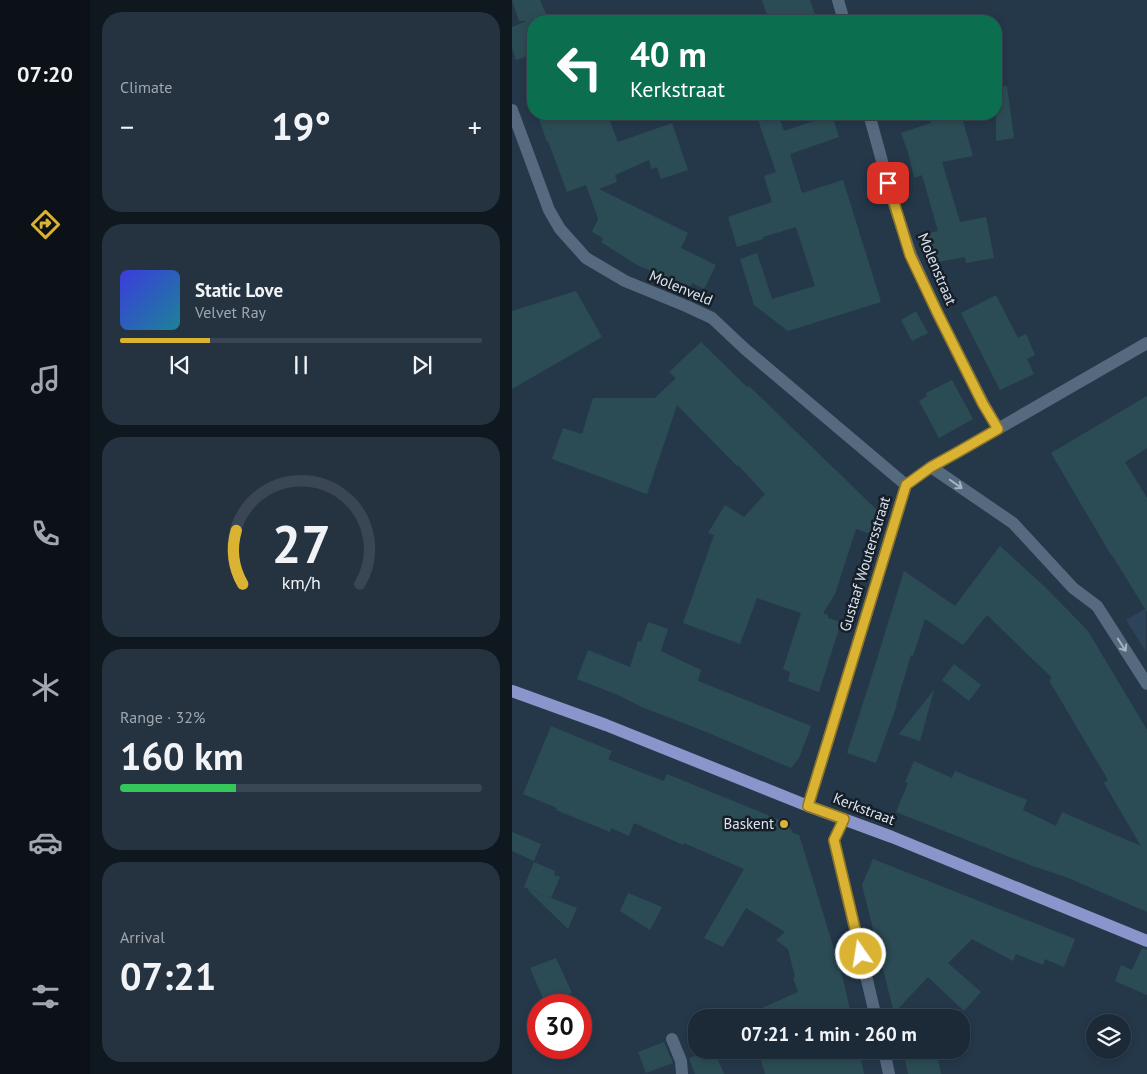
<!DOCTYPE html>
<meta charset="utf-8">
<style>
:root{--surface:#1c2a38;--page:#253240;--text:#f1f3f6;--muted:#a0a7ae;--line:#3a4653;--accent:#dab333}
body{margin:0;font-family:"PT Sans",sans-serif;background:var(--page);color:var(--text);height:100vh;display:flex;flex-direction:column;font-size:19px;white-space:nowrap}
*{box-sizing:border-box;margin:0}
p{font-size:16px;color:var(--muted)}
.icon{flex:none;width:28px;height:28px;fill:none;stroke:currentColor;stroke-width:2;stroke-linecap:round;stroke-linejoin:round}
.map{position:relative;flex:1;overflow:hidden}
.panel{display:flex;flex-direction:column;gap:12px;padding:12px;background:#0f171f;width:422px}
.panel>*{flex:none}
.top-card{position:absolute;left:15px;top:15px;width:475px;height:105px;border-radius:20px;box-shadow:0 2px 8px #0003,0 0 0 1px var(--line);background:#0b6e4f;color:#fff;overflow:hidden}
.tools{position:absolute;left:574px;top:1014px;display:grid;gap:10px}
.tools a{display:grid;place-items:center;width:45px;height:45px;border-radius:50%;background:var(--surface);box-shadow:0 2px 8px #0003,0 0 0 1px var(--line);font-size:25px}
.speed{position:absolute;left:15px;top:994px;display:flex;gap:10px;font-size:25px;font-weight:700;text-align:center}
.speed>*{display:grid;place-content:center;width:65px;height:65px;border-radius:50%;background:var(--surface);box-shadow:0 2px 8px #0003,0 0 0 1px var(--line);line-height:1}
.speed .limit{border:8px solid #d22;background:#fff;color:#111}
.pin{position:absolute;display:grid;place-items:center;width:42px;height:42px;color:#fff;margin:-21px;border-radius:10px;box-shadow:0 2px 8px #0006}
.me{position:absolute;width:55px;margin:-28px;rotate:347deg;stroke-linejoin:round;filter:drop-shadow(0 0 4px #0008)}
.turn{display:flex;align-items:center;gap:18px;height:105px;padding:0 20px;font-size:22px}
.turn .icon{width:65px;height:65px;stroke-width:2.5}
.turn b{display:block;font-size:35px;line-height:42px}
.big{font-size:38px;font-weight:800;line-height:1.1}
.panel .widget{flex:1;display:flex;flex-direction:column;justify-content:center;gap:8px;min-width:0;padding:0 18px;border-radius:20px;background:var(--page)}
.panel .dial{align-items:center;gap:0}
.dial svg{height:130px;overflow:visible;fill:none;stroke:var(--line);stroke-width:7;stroke-linecap:round;text-anchor:middle}
.dial text{fill:var(--text);stroke:none}
.song{display:flex;align-items:center;gap:15px}
.cover{width:60px;height:60px;border-radius:8px;background:linear-gradient(135deg,hsl(240 70% 55%),hsl(190 70% 35%))}
.played{height:5px;border-radius:2px;background:linear-gradient(90deg,var(--accent) 25%,var(--line) 25%)}
.keys{display:flex;justify-content:space-around;direction:ltr}
.heat{display:flex;justify-content:space-between;align-items:center;font-size:28px;direction:ltr}
.charge{height:8px;border-radius:4px;background:linear-gradient(90deg,#34c759 32%,var(--line) 0)}
.trip{position:absolute;left:176px;top:1009px;width:282px;height:50px;border-radius:20px;background:var(--surface);box-shadow:0 2px 8px #0003,0 0 0 1px var(--line);font-weight:800;line-height:50px;text-align:center}
main{display:flex;flex:1;min-height:0}
.menu{display:flex;flex-direction:column;width:90px;justify-content:space-around;align-items:center;background:#0b1116;color:var(--muted)}
.menu .icon{width:35px;height:35px}
.menu .active{color:var(--accent)}
.menu b{font-size:22px;color:var(--text)}
.map>svg:first-child{display:block}
</style>
<main>
<nav class="menu">
<b>07:20</b>
<svg class="icon active" aria-label="directions" viewBox="0 0 24 24"><path d="M12 3l9 9-9 9-9-9zM9 14v-3h6M13 9l2 2-2 2"/></svg>
<svg class="icon" aria-label="music" viewBox="0 0 24 24"><path d="M9 18V5l10-2v13"/><circle cx="6" cy="18" r="3"/><circle cx="16" cy="16" r="3"/></svg>
<svg class="icon" aria-label="phone" viewBox="0 0 24 24"><path d="M5 4h4l2 5-3 2q2 4 5 5l2-3 5 2v4C11 20 4 13 5 4z"/></svg>
<svg class="icon" aria-label="climate" viewBox="0 0 24 24"><path d="M12 3v18M4 7l16 10M4 17L20 7"/></svg>
<svg class="icon" aria-label="car" viewBox="0 0 24 24"><path d="M5 17H2v-5l4-1 3-4h7l3 4 3 1v5h-3M9 17h6M6 11h13"/><circle cx="7" cy="17" r="2"/><circle cx="17" cy="17" r="2"/></svg>
<svg class="icon" aria-label="filters" viewBox="0 0 24 24"><path d="M4 7h16M4 17h16"/><circle cx="9" cy="7" r="2"/><circle cx="15" cy="17" r="2"/></svg>
</nav>
<section class="panel">
<div class="widget"><p>Climate</p>
<div class="heat"><a>−</a><b class="big">19°</b><a>+</a></div>
</div>
<div class="widget">
<div class="song"><i class="cover"></i><div><b>Static Love</b><p>Velvet Ray</p></div></div>
<div class="played"></div>
<div class="keys"><svg class="icon" aria-label="previous" viewBox="0 0 24 24"><path d="M18 5L8 12l10 7zM5 5v14"/></svg><svg class="icon" aria-label="pause" viewBox="0 0 24 24"><path d="M8 5v14M16 5v14"/></svg><svg class="icon" aria-label="next" viewBox="0 0 24 24"><path d="M6 5l10 7-10 7zM19 5v14"/></svg></div>
</div>
<div class="widget dial"><svg viewBox="0 0 100 80">
<path d="M14 69A42 42 0 1 1 86 69"/>
<path d="M14 69A42 42 0 0 1 10 36" stroke="#dab333"/>
<text x="50" y="56" font-size="32" font-weight="700">27</text>
<text x="50" y="72" font-size="11">km/h</text>
</svg></div>
<div class="widget"><p>Range · 32%</p><b class="big">160 km</b><div class="charge"></div></div>
<div class="widget"><p>Arrival</p><b class="big">07:21</b></div>
</section>
<div class="map">
<svg width="635" height="1074" viewBox="0 0 635 1074">
<rect width="100%" height="100%" fill="#25384a"/>
<path fill="#2c435a" d="M634 608V652L614 620Z"/>
<g fill="#2c4c55">
<path d="M0 0H28L37 21H21V54L4 60 0 48V27L15 21H7Z"/>
<path d="M250 0H298L305 21H257Z"/>
<path d="M495 86 502 138 484 141V87Z"/>
<path d="M25 114H95L106 142 160 123 176 170 149 179 145 167 139 169 137 160 103 175 105 182 87 189 176 233 169 248 204 265 192 289 180 283 179 287 125 265 89 242 91 238 80 232 86 219 74 185 55 192 36 141 35 142Z"/>
<path d="M266 114 272 131 320 115 327 137 278 154 290 193 331 180 369 302 276 331 242 305 228 259 245 253 260 299 303 286 284 227 251 237V239L225 247 216 217 260 202 252 176 264 172 246 120Z"/>
<path d="M416 114H449L461 156 430 162 448 222 474 217 482 258 454 263 453 257 426 262 414 234 426 231 410 175 402 178 396 152 389 133 419 123Z"/>
<path d="M64 291 90 337 0 389V311Z"/>
<path d="M484 295 506 338 514 334 523 355 515 359 522 374 488 390 449 313Z"/>
<path d="M404 311 416 333 400 341 389 320Z"/>
<path d="M189 342 235 387 237 386 370 515 362 535 344 529 323 594 311 613 316 615V618L329 622 307 692 276 681 278 672 271 669 289 613 245 598 228 644 171 623 202 535 196 533 213 505 232 517 253 494 226 465 225 466 165 405 135 494 40 459 51 428 70 434 81 398H143L164 378 157 372Z"/>
<path d="M440 380 461 419 427 438 407 401 415 396 414 393Z"/>
<path d="M635 396V448L613 462 635 498V612L600 555H599L539 453Z"/>
<path d="M488 546 534 588 576 631 635 730V912L554 877 518 865 384 812 396 783 393 782 402 761 440 778 443 771 515 800 511 810 544 826 550 812 629 846 592 783 596 780 538 682 539 677 475 615 451 645 413 619 401 656 399 655 384 705H385L364 763 335 753 362 669 392 571 443 606Z"/>
<path d="M136 622 156 629 149 651 189 670 186 681 299 726 287 758 279 768 192 731 132 708 106 695 65 679 76 650 118 667 126 641 129 642Z"/>
<path d="M442 664 469 685 457 701 430 680Z"/>
<path d="M422 690 408 741 387 734Z"/>
<path d="M39 726 100 751 96 759 123 770 152 781 155 774 275 823 281 833 287 835 294 857 331 979 340 1018H251L248 1009 286 992 281 978 283 977 276 949 264 940 273 932 234 908 211 947 192 938 232 869 172 843 171 845 122 823 117 836 99 828 98 832 44 810 45 808 11 794Z"/>
<path d="M0 832 29 844 22 861 0 851Z"/>
<path d="M361 859 563 939 552 967 533 959 531 965 504 954 501 961 460 939 436 963 469 992 452 1011 416 977 382 1013 350 885Z"/>
<path d="M22 862 43 871 42 875 48 877 39 898 12 887Z"/>
<path d="M16 889 65 908 56 929 16 890Z"/>
<path d="M116 893 150 907 138 930 108 911Z"/>
<path d="M630 948 635 949V995L603 981 609 965 620 970Z"/>
<path d="M44 958 60 993 50 997 53 1005H34L18 968Z"/>
<path d="M152 1042 161 1063 134 1073 126 1052Z"/>
<path d="M197 1050H202L212 1074H183L177 1058Z"/>
<path d="M246 1050H347L352 1074H253Z"/>
<path d="M410 1050H424L429 1074H396L392 1055Z"/>
</g>
<g fill="none" stroke-linecap="round" stroke-linejoin="round">
<g stroke="#566a7f" stroke-width="12">
<path d="M326 0 332 21"/>
<path d="M0 110 37 210 48 229 74 258 113 281 174 306 200 318 233 349 394 485"/>
<path d="M357 114 381 201 399 255 426 314 471 403 486 429"/>
<path d="M419 467 501 523 561 588 585 606 635 684"/>
<path d="M296 806 394 485 419 467 446 452 635 343"/>
<path d="M332 819 322 840 364 1018"/>
<path d="M160 1039 169 1061 170 1074"/>
<path d="M372 1050 377 1074"/>
</g>
<path stroke="#8a95cb" stroke-width="12" d="M0 691 94 725 296 806 380 837 635 941"/>
</g>
<defs><path id="oneway-shaft" d="M-6 0H5M1.5-3L5.5 0L1.5 3" fill="none" stroke-width="1.6" stroke-linecap="round" stroke-linejoin="round" transform="scale(1.25)"/></defs>
<g stroke="#a6b4c4">
<use href="#oneway-shaft" transform="translate(444 484) rotate(35)"/>
<use href="#oneway-shaft" transform="translate(610 645) rotate(57)"/>
</g>
<g fill="none" stroke-linecap="round" stroke-linejoin="round">
<defs>
<path id="route" d="M349 954 322 840 332 819 296 806 394 485 419 467 446 452 486 429 471 404 426 314 398 255 376 183"/>
</defs>
<use href="#route" stroke="#8e7421" stroke-width="12"/>
<use href="#route" stroke="#dab333" stroke-width="9"/>
</g>
<circle fill="#dab333" stroke="#161e27" stroke-width="2" cx="272" cy="824" r="5"/>
<g text-anchor="middle" stroke-width="5" stroke-linejoin="round" paint-order="stroke">
<g font-size="15" fill="#dbe6f2" stroke="#161e27">
<text transform="translate(425 269) rotate(67)" y="5">Molenstraat</text>
<text transform="translate(169 288) rotate(23)" y="5">Molenveld</text>
<text transform="translate(353 564) rotate(-73)" y="5">Gustaaf Woutersstraat</text>
<text transform="translate(352 809) rotate(21)" y="5">Kerkstraat</text>
</g>
<g font-size="15" fill="#dbe6f2" stroke="#161e27" text-anchor="end">
<text x="262" y="829">Baskent</text>
</g>
</g>
</svg>
<div class="tools">
<a><svg class="icon" aria-label="layers" viewBox="0 0 24 24"><path d="M12 4l9 5-9 5-9-5zM3 14l9 5 9-5"/></svg></a>
</div>
<div class="speed"><div class="limit">30</div></div>
<div class="pin" style="left:376px;top:183px;background:#d93025"><svg class="icon" aria-label="arrive" viewBox="0 0 24 24"><path d="M6 21V4h12l-3 4 3 4H6"/></svg></div>
<svg class="me" style="left:349px;top:954px" viewBox="-20 -20 40 40"><circle r="17" fill="#dab333" stroke="#fff" stroke-width="3"/><path d="M0-11L8 9 0 5-8 9z" fill="#fff"/></svg>
<div class="trip">07:21 · 1 min · 260 m</div>
<div class="top-card">
<div class="turn"><svg class="icon" aria-label="left" viewBox="0 0 24 24"><path d="M17 20v-9H6M10 6l-5 5 5 5"/></svg><div><b>40 m</b>Kerkstraat</div></div>
</div>
</div>
</main>
